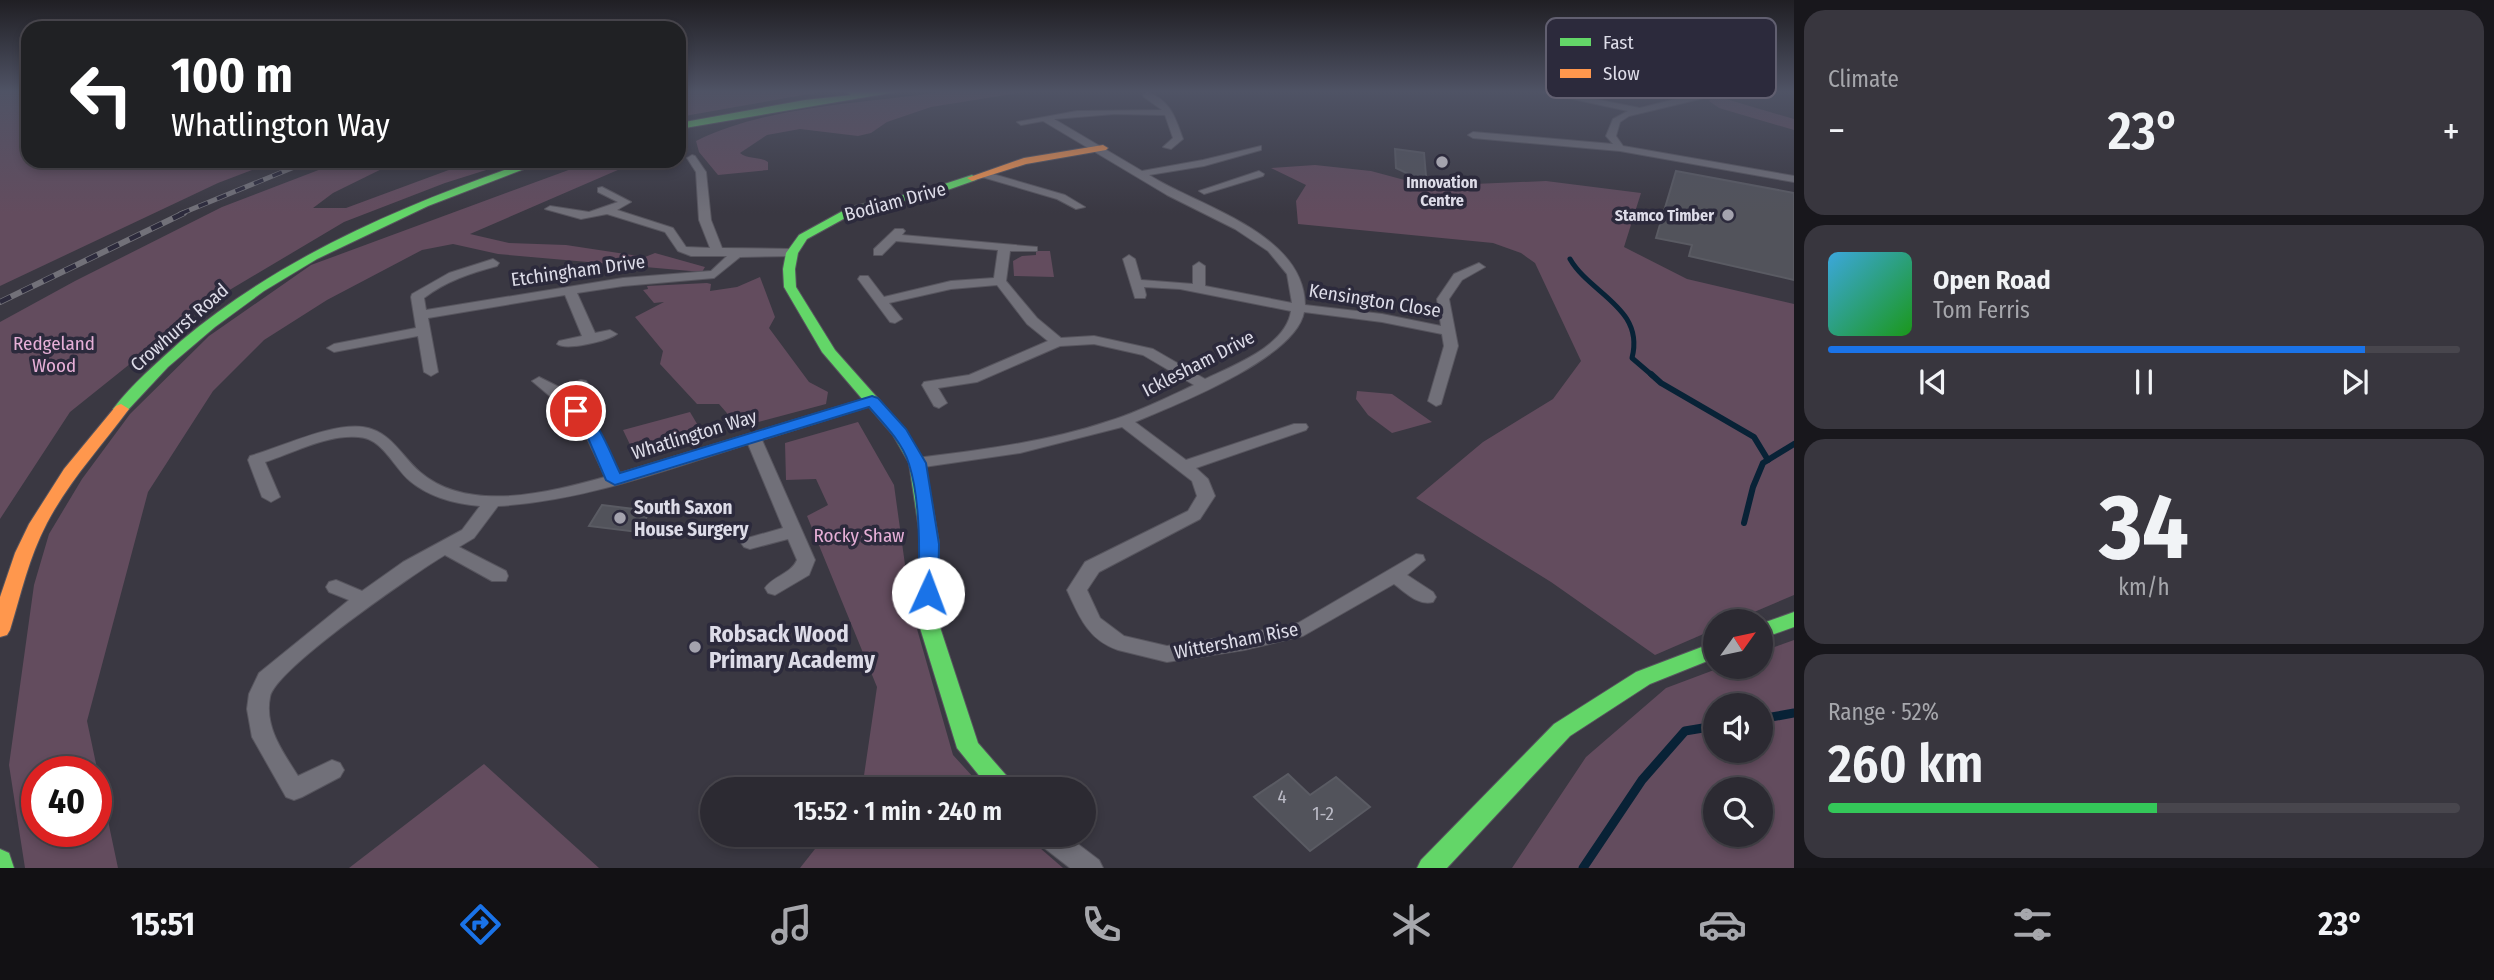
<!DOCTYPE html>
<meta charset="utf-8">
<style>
:root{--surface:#2c2a32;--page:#38363e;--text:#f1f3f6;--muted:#a6a7ac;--line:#48464d;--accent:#1a73e8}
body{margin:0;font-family:"Fira Sans Condensed",sans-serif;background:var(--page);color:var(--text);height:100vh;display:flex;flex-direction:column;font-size:26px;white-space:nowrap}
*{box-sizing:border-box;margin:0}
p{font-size:23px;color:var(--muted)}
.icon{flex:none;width:38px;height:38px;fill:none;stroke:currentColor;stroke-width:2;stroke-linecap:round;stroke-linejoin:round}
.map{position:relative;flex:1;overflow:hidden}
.details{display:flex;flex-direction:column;gap:10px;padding:10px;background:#18171c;width:700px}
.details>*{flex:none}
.banner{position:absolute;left:21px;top:21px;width:665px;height:147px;border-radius:21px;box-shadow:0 4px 10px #0003,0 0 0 2px var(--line);background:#202124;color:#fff;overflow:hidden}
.needle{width:46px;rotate:57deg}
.buttons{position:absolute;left:1703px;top:609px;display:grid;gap:14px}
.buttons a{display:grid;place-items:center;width:70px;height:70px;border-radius:50%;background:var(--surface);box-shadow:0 4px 10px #0003,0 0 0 2px var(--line);font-size:35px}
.speed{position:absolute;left:21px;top:756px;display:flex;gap:14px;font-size:35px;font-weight:700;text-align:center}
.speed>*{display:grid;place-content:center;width:91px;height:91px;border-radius:50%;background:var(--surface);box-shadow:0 4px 10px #0003,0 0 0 2px var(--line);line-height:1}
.speed .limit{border:10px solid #d22;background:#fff;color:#111}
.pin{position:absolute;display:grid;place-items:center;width:60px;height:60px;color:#fff;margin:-30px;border:4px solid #fff;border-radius:50%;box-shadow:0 2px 7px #0007}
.me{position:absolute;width:77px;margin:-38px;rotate:2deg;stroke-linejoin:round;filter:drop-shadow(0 0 5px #0008)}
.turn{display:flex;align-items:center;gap:24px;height:147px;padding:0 35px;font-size:32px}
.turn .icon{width:91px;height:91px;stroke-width:2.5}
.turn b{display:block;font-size:49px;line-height:60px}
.big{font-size:52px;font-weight:600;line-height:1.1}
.details .tile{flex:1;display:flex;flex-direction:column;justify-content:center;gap:10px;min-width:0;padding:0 24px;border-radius:21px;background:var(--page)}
.details .dial{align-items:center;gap:0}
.dial b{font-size:91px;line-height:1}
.song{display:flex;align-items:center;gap:21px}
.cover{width:84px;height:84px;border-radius:10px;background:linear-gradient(135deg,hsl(200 70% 55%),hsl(120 70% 35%))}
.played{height:7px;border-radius:4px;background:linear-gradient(90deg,var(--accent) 85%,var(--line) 85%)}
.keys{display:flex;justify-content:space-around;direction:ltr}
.heat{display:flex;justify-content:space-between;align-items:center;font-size:38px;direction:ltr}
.charge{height:10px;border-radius:5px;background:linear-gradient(90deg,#34c759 52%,var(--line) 0)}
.trip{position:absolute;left:700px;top:777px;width:396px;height:70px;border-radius:35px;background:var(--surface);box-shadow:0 4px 10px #0003,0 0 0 2px var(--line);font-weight:600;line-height:70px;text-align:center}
.dock{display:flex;height:112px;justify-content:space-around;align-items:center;background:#121114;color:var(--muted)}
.dock .icon{width:49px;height:49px}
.dock .selected{color:var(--accent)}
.dock b{font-size:32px;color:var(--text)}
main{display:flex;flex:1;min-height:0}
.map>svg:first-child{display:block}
</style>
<main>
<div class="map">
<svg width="1794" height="868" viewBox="0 0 1794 868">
<rect width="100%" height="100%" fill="#3a3842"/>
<g fill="#634c5e" fill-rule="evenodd">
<path d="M0 91H28V161H276L218 183 0 286Z"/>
<path d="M679 91H826L679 117Z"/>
<path d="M947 91 1024 92 931 107 887 122 871 133 858 136 800 129 767 135 740 153C749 160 759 156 768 162V170L718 175 699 152 696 141C772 104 865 104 947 91Z"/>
<path d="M1711 98 1726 99 1794 119V130L1719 108 1709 101Z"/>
<path d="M342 161H398L333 193 313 208H346L473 161H515L445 183 344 222 201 307 70 412 0 519V322L75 281 222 207Z"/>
<path d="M593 161H648L634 163 470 234 509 243 566 245 645 257 655 253 705 267 702 272 498 254 453 244 422 250 327 300 264 340 213 391 148 492 87 721 118 868H25L9 765 34 585 49 534 82 479 130 414 209 336 311 265ZM37 772H96V831H37Z"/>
<path d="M1315 165 1371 171 1427 186 1546 181 1641 193 1624 247 1687 279 1794 304V595L1733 621H1715V629L1655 655 1551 582 1416 498 1483 442 1553 399 1581 361 1535 263 1521 253 1493 243 1298 224 1296 201 1306 185 1271 168Z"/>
<path d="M1036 251H1050L1054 277 1014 276 1013 261 1022 256 1036 255Z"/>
<path d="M760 277 775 317 769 328 809 382 828 392 826 404 739 427 719 404H697L660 364 663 351 635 317 664 302 654 303 643 290 648 289 647 286 707 283 711 284 710 291 737 287Z"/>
<path d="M1357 391 1392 394 1432 422 1392 433 1368 415 1356 399Z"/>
<path d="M690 412 703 434 634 453 623 430Z"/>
<path d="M858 422 894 485 911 608 953 755 984 789H862L877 687 807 516 828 505 816 479 786 480 785 443Z"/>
<path d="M1794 640V868H1512L1586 757 1666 688 1722 667H1760L1761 652ZM1715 705H1760V751H1715ZM1715 789H1760V835H1715Z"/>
<path d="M484 764 599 868H349Z"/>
<path d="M826 835H1025L1063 868H800Z"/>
</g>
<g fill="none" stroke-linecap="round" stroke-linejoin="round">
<path stroke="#082236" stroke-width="5" d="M1570 259C1590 294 1645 308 1632 358L1653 376"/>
<g stroke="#082236" stroke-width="6">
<path d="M1651 374 1661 383 1754 437 1768 460"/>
<path d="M1744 523 1753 487 1763 463 1794 444"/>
</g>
<g stroke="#082236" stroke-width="9">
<path d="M1760 719 1794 713"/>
<path d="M1583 868 1642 780 1685 731 1715 726"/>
</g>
</g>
<g fill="#52535b" stroke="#5a5b63" stroke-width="2">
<path d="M1395 149 1424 153 1426 176 1415 177 1396 168Z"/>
<path d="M1676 171 1794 193V280L1689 256 1692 245 1656 238Z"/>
<path d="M602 505 650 511 638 532 589 526Z"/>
<path d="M1288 774 1310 795 1336 777 1370 807 1310 851 1254 797Z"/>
</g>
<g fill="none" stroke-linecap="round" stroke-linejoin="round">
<defs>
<g id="street">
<path d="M1536 91H1554L1640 108 1704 92 1746 91 1704 98 1629 116 1620 122 1616 136 1623 146 1794 176V182L1620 151 1473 138 1468 135 1473 132 1613 144 1606 136 1613 119 1628 111Z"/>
<path d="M1147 92C1171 101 1175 117 1183 139L1171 149 1163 147 1173 138 1165 115 1114 114 1054 119 1142 171 1203 160 1261 146V150L1204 166 1149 175C1200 207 1304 233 1305 305L1382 314 1441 326 1437 299 1454 274 1479 263 1485 267 1462 280 1449 299 1458 346 1441 404 1436 406 1428 401 1444 346 1442 334 1382 322 1304 312C1296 358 1176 405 1135 422L1186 460 1294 424H1306L1308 427 1306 430 1196 468 1208 479 1215 496 1200 519 1099 572 1087 590 1100 618 1124 636 1167 646 1244 634 1298 623 1416 554 1423 555 1425 560 1407 575 1433 592 1436 597 1433 602C1418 606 1405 592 1394 584L1303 636 1244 650 1167 662 1118 650C1088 640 1079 616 1067 590L1085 562 1188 511 1197 496 1192 481 1122 427 1020 453 917 468 909 463 917 458C981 450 1047 442 1109 421 1138 412 1166 398 1194 385L1143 355 1094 344 1060 346 977 382 938 388 947 403 939 408 934 406 922 385 924 382 969 375 1048 341 1027 324 997 285 951 289 889 303 902 319 895 323 890 322 858 279 860 276H868L884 297 951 281 994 278 998 250 896 241 882 255H874V249L895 229H903L905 231 902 235 1037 247V251H1010L1006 281 1037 318 1061 338 1094 336 1153 349 1205 379C1234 365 1286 346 1291 311L1180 289 1144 287 1146 295 1145 298H1135L1123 259 1129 255 1135 259 1141 280 1193 284V266L1199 262 1205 266V286L1292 303 1287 274 1268 251 1235 229 1167 195 1043 121 1021 125 1017 122 1077 111 1162 110 1144 97 1143 95Z"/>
<path d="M692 155 695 156 706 172 711 220 722 248 792 249 796 250V256L740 257 714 278 623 286 577 293 595 333 610 330 617 334C608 341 566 351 557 344L559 341 582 336 565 295 428 318 438 372 431 376 424 372 418 336 334 352 327 348 334 344 416 328 411 297 412 294 449 273 493 259 499 263 497 266C471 273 446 281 424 298L426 310 623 278 711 271 727 256H691L678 251 665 232 607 214 581 219 545 209 550 206 589 212 618 202 598 192V188L602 187 631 202 617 210 673 228 686 247 710 248 699 220 696 172 687 158Z"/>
<path d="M1259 171 1264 174 1263 176 1204 194 1199 191Z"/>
<path d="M986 172 1065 195 1085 207 1076 209 1057 199 982 177 981 175Z"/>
<path d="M539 377 559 387 581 380 586 381 588 384 568 394 593 423 620 473 867 398 872 396 880 401 877 404 762 440 815 560 809 575 775 595 768 593 765 588C773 576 791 574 797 560L788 539 750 549 744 547 741 543 744 539 783 528 748 444C666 470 584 501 498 506L474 538 459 547 506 571 508 576 506 581H492L445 555C415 573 275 669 270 697 264 727 283 752 298 776L332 760 340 763 344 770 340 777 302 797 294 800 286 797 252 737 247 709 249 694 259 673 349 600 329 592 326 587 329 582 336 580 362 591 403 562 462 530 480 506C456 504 429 497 410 481 393 467 383 438 358 437 328 434 293 453 265 462L280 497 271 502 262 497 248 460 250 456C282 447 330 423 363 427 391 431 401 456 420 472 469 514 550 492 605 477L586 436 571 414 532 381Z"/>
<path d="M1035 835H1066L1099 860 1103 868H1070L1038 843Z"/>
</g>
<g id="fast">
<path d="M844 91H902L679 129V123L805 100 851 95Z"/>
<path d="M530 161H545L428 206 317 259 264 291 215 327 168 367 126 412H116L113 409C132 384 158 362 181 341 283 255 406 204 530 161Z"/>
<path d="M972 175 977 178 976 180 936 194 858 211 807 239 798 253 795 269 796 287 835 350 906 430 925 463 939 543 937 618 978 743 1012 782 1016 789H990L957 748 917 618 921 543 909 463 893 435 822 352 784 287 783 269 786 253 799 235 850 207 929 189Z"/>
<path d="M1794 612V627L1760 639V624Z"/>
<path d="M1715 642V658L1650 684 1570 736 1447 868H1417L1421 860 1554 724 1636 672Z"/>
<path d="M0 849 9 853 14 868H0Z"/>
</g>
<g id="slow">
<path d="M1103 145 1108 148 1106 150 1026 164 972 181 967 178 1024 158Z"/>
<path d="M121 404 129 409C101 447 69 481 47 523 29 557 21 594 10 630L7 635 0 637V597L15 553 29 524 64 469 116 406Z"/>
</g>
</defs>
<use href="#street" stroke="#57555e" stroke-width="2"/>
<use href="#fast" stroke="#57555e" stroke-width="2"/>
<use href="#slow" stroke="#57555e" stroke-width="2"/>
<use href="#street" fill="#717079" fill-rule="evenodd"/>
<use href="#fast" fill="#63d668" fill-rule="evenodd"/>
<use href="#slow" fill="#ff974d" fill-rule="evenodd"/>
<defs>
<path id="rail-far1" d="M180 214 309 161"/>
<path id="rail" d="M0 302 184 213"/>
</defs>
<use href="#rail-far1" stroke="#727179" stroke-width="5"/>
<use href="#rail" stroke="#727179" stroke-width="6"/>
<use href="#rail-far1" stroke="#2c2a3c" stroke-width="3.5" stroke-dasharray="10" stroke-linecap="butt"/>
<use href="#rail" stroke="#2c2a3c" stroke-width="4.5" stroke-dasharray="12" stroke-linecap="butt"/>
</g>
<linearGradient id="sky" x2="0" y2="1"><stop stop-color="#201f24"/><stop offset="0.43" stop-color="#4f5365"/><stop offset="1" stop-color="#4f5365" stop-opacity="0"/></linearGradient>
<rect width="1794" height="213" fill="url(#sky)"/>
<path fill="#1a73e8" stroke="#114b97" stroke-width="2" d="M872 396 878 398 906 429 926 463 939 544 938 593 935 598H921L918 593C920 554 921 502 909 464 902 442 884 424 869 407L615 485 606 480 585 431 568 411 576 406C596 412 611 455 620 473Z"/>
<g fill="#a4a3ae" stroke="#2c2a3c" stroke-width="2.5">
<circle cx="1442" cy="162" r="7"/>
<circle cx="1728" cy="215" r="7"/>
<circle cx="620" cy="518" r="7"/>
<circle cx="695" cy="647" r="7"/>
</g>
<g text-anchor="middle" stroke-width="7" stroke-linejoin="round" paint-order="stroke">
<g font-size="16" font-weight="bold" fill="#dddce8" stroke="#2c2a3c">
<text x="1442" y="188">Innovation<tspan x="1442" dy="18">Centre</tspan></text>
<text x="1714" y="221" text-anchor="end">Stamco Timber</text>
</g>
<g font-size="19" fill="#dddce8" stroke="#2c2a3c">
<text transform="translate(895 201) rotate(-15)" y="7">Bodiam Drive</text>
<text transform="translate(578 270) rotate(-8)" y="7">Etchingham Drive</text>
<text transform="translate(1375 300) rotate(9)" y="7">Kensington Close</text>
<text transform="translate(179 327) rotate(-41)" y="7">Crowhurst Road</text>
<text transform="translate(1198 363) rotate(-27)" y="7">Icklesham Drive</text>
<text transform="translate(694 434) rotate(-17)" y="7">Whatlington Way</text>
<text transform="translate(1236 640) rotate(-11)" y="7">Wittersham Rise</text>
</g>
<g font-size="19" fill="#e6afd7" stroke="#2c2a3c">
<text x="54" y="350">Redgeland<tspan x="54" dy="22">Wood</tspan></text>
<text x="859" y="542">Rocky Shaw</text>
</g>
<g font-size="19" font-weight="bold" fill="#dddce8" stroke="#2c2a3c" text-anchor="start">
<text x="634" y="514">South Saxon<tspan x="634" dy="22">House Surgery</tspan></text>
</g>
<g font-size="19" fill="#babac5">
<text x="1282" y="803">4</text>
<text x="1323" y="820">1-2</text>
</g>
<g font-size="23" font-weight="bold" fill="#dddce8" stroke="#2c2a3c" text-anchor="start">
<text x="709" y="642">Robsack Wood<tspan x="709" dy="26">Primary Academy</tspan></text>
</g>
</g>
<rect x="1546" y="18" width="230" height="80" rx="10" fill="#2c2a3c" stroke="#615f70" stroke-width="2"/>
<rect x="1560" y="38" width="31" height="8" fill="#63d668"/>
<rect x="1560" y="69" width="31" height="9" fill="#ff974d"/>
<g font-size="19" fill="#dddce8">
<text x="1603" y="49">Fast</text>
<text x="1603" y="80">Slow</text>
</g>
</svg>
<div class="buttons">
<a><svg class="needle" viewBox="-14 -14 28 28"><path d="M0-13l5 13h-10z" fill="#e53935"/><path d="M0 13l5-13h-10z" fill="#a6a7ac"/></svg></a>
<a><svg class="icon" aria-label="sound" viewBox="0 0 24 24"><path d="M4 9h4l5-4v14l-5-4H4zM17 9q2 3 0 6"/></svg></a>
<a><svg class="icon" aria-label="search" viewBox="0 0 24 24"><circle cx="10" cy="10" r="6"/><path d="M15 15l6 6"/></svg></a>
</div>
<div class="speed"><div class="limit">40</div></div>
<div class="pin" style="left:576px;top:411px;background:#d93025"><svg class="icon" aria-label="arrive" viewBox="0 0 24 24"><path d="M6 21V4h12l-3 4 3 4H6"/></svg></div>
<svg class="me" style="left:928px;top:593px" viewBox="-20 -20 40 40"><circle r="19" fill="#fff"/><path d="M0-13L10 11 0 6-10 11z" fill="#1a73e8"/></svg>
<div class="trip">15:52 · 1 min · 240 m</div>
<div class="banner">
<div class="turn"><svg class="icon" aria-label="left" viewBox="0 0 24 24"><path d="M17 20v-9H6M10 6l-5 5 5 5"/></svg><div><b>100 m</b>Whatlington Way</div></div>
</div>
</div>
<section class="details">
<div class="tile"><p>Climate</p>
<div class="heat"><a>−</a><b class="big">23°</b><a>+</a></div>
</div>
<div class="tile">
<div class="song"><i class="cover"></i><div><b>Open Road</b><p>Tom Ferris</p></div></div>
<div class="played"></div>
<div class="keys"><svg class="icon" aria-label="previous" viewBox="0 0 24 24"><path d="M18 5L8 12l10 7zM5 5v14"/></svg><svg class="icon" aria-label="pause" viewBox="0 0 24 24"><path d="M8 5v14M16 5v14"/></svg><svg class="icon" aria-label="next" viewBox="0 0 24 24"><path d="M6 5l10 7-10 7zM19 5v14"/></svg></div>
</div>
<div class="tile dial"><b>34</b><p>km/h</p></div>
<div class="tile"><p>Range · 52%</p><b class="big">260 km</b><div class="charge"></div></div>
</section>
</main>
<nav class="dock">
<b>15:51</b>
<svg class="icon selected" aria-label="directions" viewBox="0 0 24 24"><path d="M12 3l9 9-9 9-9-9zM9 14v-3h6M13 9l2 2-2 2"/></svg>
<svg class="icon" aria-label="music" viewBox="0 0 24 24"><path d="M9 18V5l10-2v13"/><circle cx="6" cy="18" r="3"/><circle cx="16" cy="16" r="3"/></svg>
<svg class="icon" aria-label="phone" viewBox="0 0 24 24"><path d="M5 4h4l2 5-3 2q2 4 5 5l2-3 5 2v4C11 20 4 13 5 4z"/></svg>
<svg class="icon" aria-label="climate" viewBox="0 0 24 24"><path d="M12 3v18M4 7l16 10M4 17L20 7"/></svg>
<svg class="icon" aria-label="car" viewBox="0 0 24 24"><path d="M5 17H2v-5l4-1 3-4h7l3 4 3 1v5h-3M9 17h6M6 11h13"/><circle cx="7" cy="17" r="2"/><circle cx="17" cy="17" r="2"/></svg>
<svg class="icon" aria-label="filters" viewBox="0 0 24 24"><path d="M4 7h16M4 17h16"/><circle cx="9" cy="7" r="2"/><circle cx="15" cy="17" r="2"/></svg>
<b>23°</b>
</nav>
